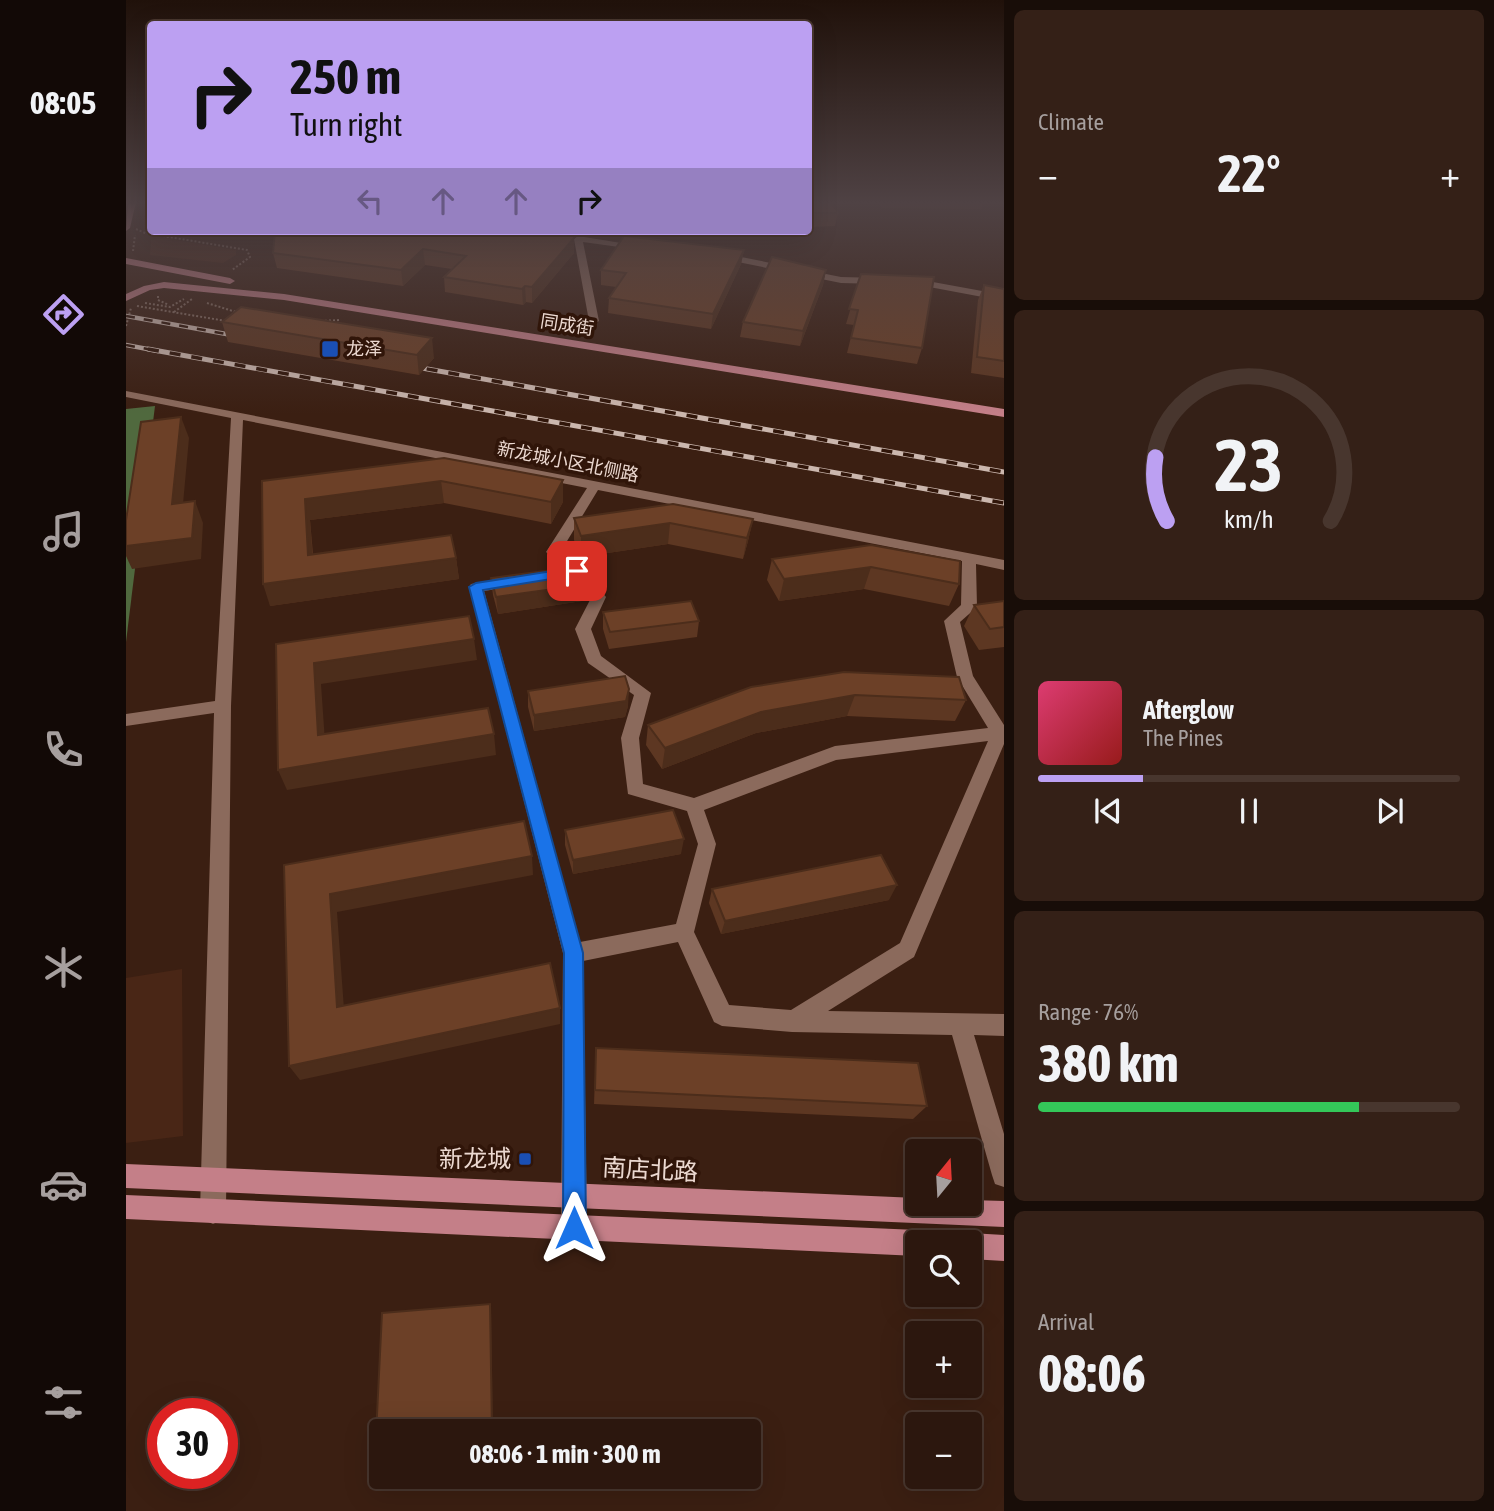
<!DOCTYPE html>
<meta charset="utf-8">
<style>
:root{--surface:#2c170e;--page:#342017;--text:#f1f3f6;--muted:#a69f9e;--line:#48362e;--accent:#bca0f2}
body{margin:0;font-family:"Asap Condensed","Noto Sans SC",sans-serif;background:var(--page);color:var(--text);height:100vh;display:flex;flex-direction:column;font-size:26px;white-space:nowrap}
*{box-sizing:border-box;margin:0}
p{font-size:23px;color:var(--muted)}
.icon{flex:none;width:38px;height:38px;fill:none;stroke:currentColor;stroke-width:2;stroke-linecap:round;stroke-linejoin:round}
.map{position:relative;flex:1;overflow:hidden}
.details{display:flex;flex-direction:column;gap:10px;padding:10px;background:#180d08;width:490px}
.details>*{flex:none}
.banner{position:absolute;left:21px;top:21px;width:665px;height:214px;border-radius:7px;box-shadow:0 7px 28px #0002,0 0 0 2px var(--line);background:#bca0f2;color:#111;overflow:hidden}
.needle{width:46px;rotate:18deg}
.fabs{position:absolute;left:779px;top:1139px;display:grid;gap:14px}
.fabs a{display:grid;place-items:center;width:77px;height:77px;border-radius:7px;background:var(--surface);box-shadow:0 7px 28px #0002,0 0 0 2px var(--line);font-size:35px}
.speed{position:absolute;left:21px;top:1398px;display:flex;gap:14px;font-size:35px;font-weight:700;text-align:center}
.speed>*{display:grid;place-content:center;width:91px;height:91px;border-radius:50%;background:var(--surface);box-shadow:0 7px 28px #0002,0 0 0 2px var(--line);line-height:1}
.speed .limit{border:10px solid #d22;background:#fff;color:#111}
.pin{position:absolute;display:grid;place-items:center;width:60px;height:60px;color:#fff;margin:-30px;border-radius:14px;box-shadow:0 4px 10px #0006}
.me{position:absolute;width:77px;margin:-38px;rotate:0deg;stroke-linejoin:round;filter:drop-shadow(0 0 5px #0008)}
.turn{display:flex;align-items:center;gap:24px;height:147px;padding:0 28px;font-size:32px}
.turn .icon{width:91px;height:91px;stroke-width:2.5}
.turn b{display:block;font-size:49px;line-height:60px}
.lanes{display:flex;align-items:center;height:66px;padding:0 28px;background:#0003;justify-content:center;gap:35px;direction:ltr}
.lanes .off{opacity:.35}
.big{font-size:52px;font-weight:700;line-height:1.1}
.details .tile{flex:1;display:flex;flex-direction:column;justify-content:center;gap:10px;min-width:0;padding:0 24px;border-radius:10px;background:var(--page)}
.details .dial{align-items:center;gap:0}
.dial svg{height:182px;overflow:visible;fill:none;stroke:var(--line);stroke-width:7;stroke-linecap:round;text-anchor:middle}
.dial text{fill:var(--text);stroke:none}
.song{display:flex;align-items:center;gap:21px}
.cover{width:84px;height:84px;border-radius:10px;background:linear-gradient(135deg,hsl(340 70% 55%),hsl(0 70% 35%))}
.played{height:7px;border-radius:4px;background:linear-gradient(90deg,var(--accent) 25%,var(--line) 25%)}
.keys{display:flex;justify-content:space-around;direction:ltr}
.heat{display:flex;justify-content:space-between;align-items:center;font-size:38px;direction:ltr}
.charge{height:10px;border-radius:5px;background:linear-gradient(90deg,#34c759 76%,var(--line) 0)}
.trip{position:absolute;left:243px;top:1419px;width:392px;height:70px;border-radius:7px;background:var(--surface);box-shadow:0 7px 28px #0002,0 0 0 2px var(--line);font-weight:700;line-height:70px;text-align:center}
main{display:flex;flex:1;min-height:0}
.tabs{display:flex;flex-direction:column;width:126px;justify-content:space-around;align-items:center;background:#120906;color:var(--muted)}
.tabs .icon{width:49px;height:49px}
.tabs .current{color:var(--accent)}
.tabs b{font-size:32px;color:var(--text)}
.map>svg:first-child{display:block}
</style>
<main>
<nav class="tabs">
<b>08:05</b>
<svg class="icon current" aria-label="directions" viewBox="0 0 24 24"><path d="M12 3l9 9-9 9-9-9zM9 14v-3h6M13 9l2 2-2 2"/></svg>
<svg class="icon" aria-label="music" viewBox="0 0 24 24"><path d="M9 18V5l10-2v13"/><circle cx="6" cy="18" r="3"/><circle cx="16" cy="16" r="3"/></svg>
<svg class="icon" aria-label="phone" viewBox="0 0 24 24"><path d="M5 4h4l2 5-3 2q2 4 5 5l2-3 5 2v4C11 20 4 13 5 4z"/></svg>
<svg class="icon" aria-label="climate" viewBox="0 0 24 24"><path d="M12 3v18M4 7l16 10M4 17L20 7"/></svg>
<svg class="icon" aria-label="car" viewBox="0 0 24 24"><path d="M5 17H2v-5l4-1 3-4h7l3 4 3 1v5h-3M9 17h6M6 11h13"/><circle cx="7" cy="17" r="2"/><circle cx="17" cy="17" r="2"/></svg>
<svg class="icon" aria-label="filters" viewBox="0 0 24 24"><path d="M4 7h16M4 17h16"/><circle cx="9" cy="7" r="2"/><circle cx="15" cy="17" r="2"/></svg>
</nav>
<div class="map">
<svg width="878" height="1511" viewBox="0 0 878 1511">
<rect width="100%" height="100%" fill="#3b1f12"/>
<g fill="#492616">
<path d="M39 238 110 250V255L97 263 24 255 25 240Z"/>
<path d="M56 969 57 1136 0 1143V978Z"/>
</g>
<path fill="#50693e" d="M29 406 0 642V409Z"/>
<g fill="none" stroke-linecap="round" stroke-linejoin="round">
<g stroke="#856d62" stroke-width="2" stroke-dasharray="2 2" stroke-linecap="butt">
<path d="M10 229 19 233 121 250 124 257 106 270"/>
<path d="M7 251 9 235"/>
<path d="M32 296V300L43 305"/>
<path d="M19 303 44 307 58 299"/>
<path d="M81 303 110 312"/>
<path d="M11 306 100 321"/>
<path d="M48 312 66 299"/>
<path d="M195 321 215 320"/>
<path d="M0 326 5 308"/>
</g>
<g fill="#8b6a5c" fill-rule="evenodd">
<path d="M452 236 520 247 515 250 457 242 473 321 468 324 463 321 448 239Z"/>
<path d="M595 253 715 277 754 278 759 281 754 284 715 283 592 258V254Z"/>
<path d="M785 278 878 295V301L782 283 780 281Z"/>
<path d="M0 391 878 560V570L850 564 851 607 834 622 847 676 878 725V744L788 957 702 1011 878 1014V1036L848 1035 878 1134V1187L869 1184 866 1175 826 1035 666 1032 596 1026 588 1022 552 942 457 961 461 1228 457 1237 448 1241 439 1237 435 1228 437 953 343 587 345 584 390 576 397 581 390 586 358 591 454 942 550 924 572 844 561 811 502 794 495 738 508 695 462 663 449 629 465 598 448 576 428 580 421 575 423 572 439 568 420 552 461 488 117 420 105 706 100 1211 96 1220 87 1224 78 1220 74 1211 88 713 0 726V714L89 701 105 418 0 397ZM472 490 836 561 835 605 818 621 831 677 862 728 709 746 568 798 517 784 513 738 525 693 475 656 465 629 480 597 456 568 435 551ZM862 741 774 943 665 1010 603 1005 568 932 590 844 578 810 710 760Z"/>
</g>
<g fill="#c47f88" fill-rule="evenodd">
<path d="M2 202H10L4 228 0 231Z"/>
<path d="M0 258 104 278 109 281 104 284 0 264Z"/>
<path d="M38 282 158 294 878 409V417L158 300 38 288 24 290 0 301V294L18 286Z"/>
<path d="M0 1164 791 1198V1204H844V1200L878 1201V1227L0 1188Z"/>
<path d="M0 1195 791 1230 800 1234 804 1242H791V1256L0 1219Z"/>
<path d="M844 1233 878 1235V1261L844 1259V1242H833L835 1237Z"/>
</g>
<defs>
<g id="rail-far1">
<path d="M0 316 117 337"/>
<path d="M0 345 32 351"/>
</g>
<g id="rail">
<path d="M22 349 878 503"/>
<path d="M279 365 878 472"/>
</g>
</defs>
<use href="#rail-far1" stroke="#cbb7ae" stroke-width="4.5"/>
<use href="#rail" stroke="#cbb7ae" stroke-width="5"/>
<use href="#rail-far1" stroke="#301509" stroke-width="2.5" stroke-dasharray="9" stroke-linecap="butt"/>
<use href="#rail" stroke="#301509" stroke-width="3.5" stroke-dasharray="11" stroke-linecap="butt"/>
</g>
<g fill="#5d3722">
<path d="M682 202 712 213 709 226 682 227Z"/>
<path d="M752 202H858L855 209 756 208Z"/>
<path d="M149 231 448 253 406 303 400 302 397 305 319 292 318 277 326 269 299 265 277 286 151 268 147 253Z"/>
<path d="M618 250 615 264 585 329 482 313 483 298 490 287 475 285V270Z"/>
<path d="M700 270 697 285 674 346 614 337 617 322Z"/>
<path d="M735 274 796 348 791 364 721 353 728 325 720 324Z"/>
<path d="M858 285 878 289V378L845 373 852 300Z"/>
<path d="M115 307 308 358 293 375 102 342 96 322Z"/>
<path d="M437 480V502L425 524 318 503 184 520 187 554 330 558 333 579 144 606 136 481Z"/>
<path d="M448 518 627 519 622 541 617 559 542 544 455 557 448 540Z"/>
<path d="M745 545 833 584 823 606 738 589 653 601 641 580 646 559Z"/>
<path d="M365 578 456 601 372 614 367 595Z"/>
<path d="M878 601V647L853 650 838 626 848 605Z"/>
<path d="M477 612 573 621 571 637 483 649 477 629Z"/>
<path d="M625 687 840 700 829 721 721 716 630 733 536 769 520 745 522 725Z"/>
<path d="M402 691 502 706 499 717 408 731 402 707Z"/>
<path d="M439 830 555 854 447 874 439 845Z"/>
<path d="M586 889 763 900 595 934 583 903Z"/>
<path d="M470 1048 801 1106 787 1119 468 1104Z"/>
</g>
<g fill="#4c2d1b">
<path d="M448 238V253L406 303V287Z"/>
<path d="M297 249 299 265 277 286 275 270Z"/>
<path d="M618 250 615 264 585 329 587 314Z"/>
<path d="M700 270 697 285 674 346 677 331Z"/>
<path d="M399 286 400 302 397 305 396 289Z"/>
<path d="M306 338 308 358 293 375 291 355Z"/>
<path d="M55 417 63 438 55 526 46 504Z"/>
<path d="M437 480V502L425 524V502Z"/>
<path d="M315 481 318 503 184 520 188 576 182 555 179 499Z"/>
<path d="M69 501 77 523 75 559 6 569 0 556V546Z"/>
<path d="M627 519 622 541 617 559 621 538Z"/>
<path d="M544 523 542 544 455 557V536Z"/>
<path d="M330 558 333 579 144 606 137 584Z"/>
<path d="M745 567 738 589 653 601 658 579Z"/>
<path d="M457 585 456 601 372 614 370 597Z"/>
<path d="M348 639 351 660 195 684 200 756 192 735 188 663Z"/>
<path d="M503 689 502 706 499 717 408 731V715Z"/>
<path d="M729 695 721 716 630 733 536 769 539 748 635 712Z"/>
<path d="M368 734 370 755 161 790 152 770Z"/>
<path d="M558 839 555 854 447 874V860Z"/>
<path d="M406 856 407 875 211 912 219 1023 211 1007 204 894Z"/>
<path d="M771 885 763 900 595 934 599 921Z"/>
<path d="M434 1008V1024L174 1080 163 1066Z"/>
<path d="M364 1304 365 1305 367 1432H366Z"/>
</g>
<g fill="#6c4027" stroke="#4c2d1b" stroke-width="2">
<path d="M682 202H705L712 213H682Z"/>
<path d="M149 231H395L447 234 448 238 406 287 399 286 396 289 318 277 340 256 297 249 275 270 147 253Z"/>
<path d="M498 236 618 250 587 314 483 298 500 273 475 270Z"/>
<path d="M646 257 700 270 677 331 617 322Z"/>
<path d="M735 274 808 277 796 348 725 338 732 310 723 309Z"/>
<path d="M858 285 878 289V361L851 357Z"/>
<path d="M115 307 306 338 291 355 96 322Z"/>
<path d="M55 417 46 504 69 501 66 538 0 546V520L15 422Z"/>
<path d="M318 458 437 480 425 502 315 481 179 499 182 555 325 535 330 558 137 584 136 481Z"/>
<path d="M547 504 627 519 621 538 544 523 455 536 448 518Z"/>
<path d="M745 545 834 561 833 584 745 567 658 579 646 559Z"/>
<path d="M450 567 457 585 370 597 365 578Z"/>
<path d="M565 601 573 621 484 632 477 612Z"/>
<path d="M878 601V627L864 629 848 605Z"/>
<path d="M343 616 348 639 188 663 192 735 362 708 368 734 152 770 150 644Z"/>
<path d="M718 672 833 677 840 700 729 695 635 712 539 748 522 725 625 687Z"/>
<path d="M499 676 503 689 500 701 408 715 402 691Z"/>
<path d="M547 810 558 839 447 860 439 830Z"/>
<path d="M398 821 406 856 204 894 211 1007 424 963 434 1008 163 1066 158 865Z"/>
<path d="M755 855 771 885 599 921 586 889Z"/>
<path d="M470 1048 792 1063 801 1106 469 1090Z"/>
<path d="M364 1304 366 1432H256V1454L249 1455 256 1313Z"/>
</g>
<linearGradient id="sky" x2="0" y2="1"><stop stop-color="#20110a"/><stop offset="0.49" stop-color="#4f4244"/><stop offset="1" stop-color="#4f4244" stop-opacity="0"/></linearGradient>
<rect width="878" height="414" fill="url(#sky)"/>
<path fill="#1a73e8" stroke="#114b97" stroke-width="2" d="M451 567 458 571 456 574 357 590 457 953 460 1228 456 1236 448 1239 440 1236 437 1228 438 953 343 587 350 583Z"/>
<g fill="#1a4fb4" stroke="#301509" stroke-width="2.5">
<rect x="195" y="340" width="18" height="18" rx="3.5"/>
<rect x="392" y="1152" width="14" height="14" rx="3.5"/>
</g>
<g text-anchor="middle" stroke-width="7" stroke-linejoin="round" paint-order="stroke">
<g font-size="18" fill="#ebd8d0" stroke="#301509">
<text transform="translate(441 325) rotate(9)" y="6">同成街</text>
<text transform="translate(442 462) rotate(11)" y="6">新龙城小区北侧路</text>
</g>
<g font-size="18" fill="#ebd8d0" stroke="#301509" text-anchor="start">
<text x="220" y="355">龙泽</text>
</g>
<g font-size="24" fill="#ebd8d0" stroke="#301509" text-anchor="end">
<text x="385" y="1167">新龙城</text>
</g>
<g font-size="24" fill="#ebd8d0" stroke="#301509">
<text transform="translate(524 1170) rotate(3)" y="8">南店北路</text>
</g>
</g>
</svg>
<div class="fabs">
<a><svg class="needle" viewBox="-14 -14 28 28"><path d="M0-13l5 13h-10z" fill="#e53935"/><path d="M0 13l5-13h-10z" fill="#a69f9e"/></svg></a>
<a><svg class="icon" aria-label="search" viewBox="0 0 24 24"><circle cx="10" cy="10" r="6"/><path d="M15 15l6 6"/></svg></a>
<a>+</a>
<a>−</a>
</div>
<div class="speed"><div class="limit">30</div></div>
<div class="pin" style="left:451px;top:571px;background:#d93025"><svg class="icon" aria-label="arrive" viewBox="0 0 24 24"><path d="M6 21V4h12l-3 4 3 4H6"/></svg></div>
<svg class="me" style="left:448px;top:1228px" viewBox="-20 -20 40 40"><path d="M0-17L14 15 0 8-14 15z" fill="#1a73e8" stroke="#fff" stroke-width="4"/></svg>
<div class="trip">08:06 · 1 min · 300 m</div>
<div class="banner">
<div class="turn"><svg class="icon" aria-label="right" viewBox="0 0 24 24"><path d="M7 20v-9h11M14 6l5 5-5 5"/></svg><div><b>250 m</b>Turn right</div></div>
<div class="lanes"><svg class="icon off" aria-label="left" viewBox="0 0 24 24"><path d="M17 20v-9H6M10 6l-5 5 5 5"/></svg><svg class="icon off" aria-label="ahead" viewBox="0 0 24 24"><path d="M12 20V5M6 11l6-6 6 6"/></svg><svg class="icon off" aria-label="ahead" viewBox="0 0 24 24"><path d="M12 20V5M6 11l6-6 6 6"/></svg><svg class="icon" aria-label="right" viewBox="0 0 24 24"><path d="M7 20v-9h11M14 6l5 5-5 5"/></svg></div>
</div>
</div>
<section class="details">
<div class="tile"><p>Climate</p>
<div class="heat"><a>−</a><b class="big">22°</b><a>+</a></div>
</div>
<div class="tile dial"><svg viewBox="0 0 100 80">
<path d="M14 69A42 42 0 1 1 86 69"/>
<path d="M14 69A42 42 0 0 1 9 41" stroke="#bca0f2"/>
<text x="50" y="56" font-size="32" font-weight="700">23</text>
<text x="50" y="72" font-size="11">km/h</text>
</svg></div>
<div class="tile">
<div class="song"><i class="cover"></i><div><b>Afterglow</b><p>The Pines</p></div></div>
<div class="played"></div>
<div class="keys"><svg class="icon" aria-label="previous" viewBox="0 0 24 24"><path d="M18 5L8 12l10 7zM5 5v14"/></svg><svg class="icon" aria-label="pause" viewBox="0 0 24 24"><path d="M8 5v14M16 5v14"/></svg><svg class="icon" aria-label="next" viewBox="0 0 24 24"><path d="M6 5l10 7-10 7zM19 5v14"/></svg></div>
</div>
<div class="tile"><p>Range · 76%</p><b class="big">380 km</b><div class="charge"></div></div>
<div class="tile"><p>Arrival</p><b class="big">08:06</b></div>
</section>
</main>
